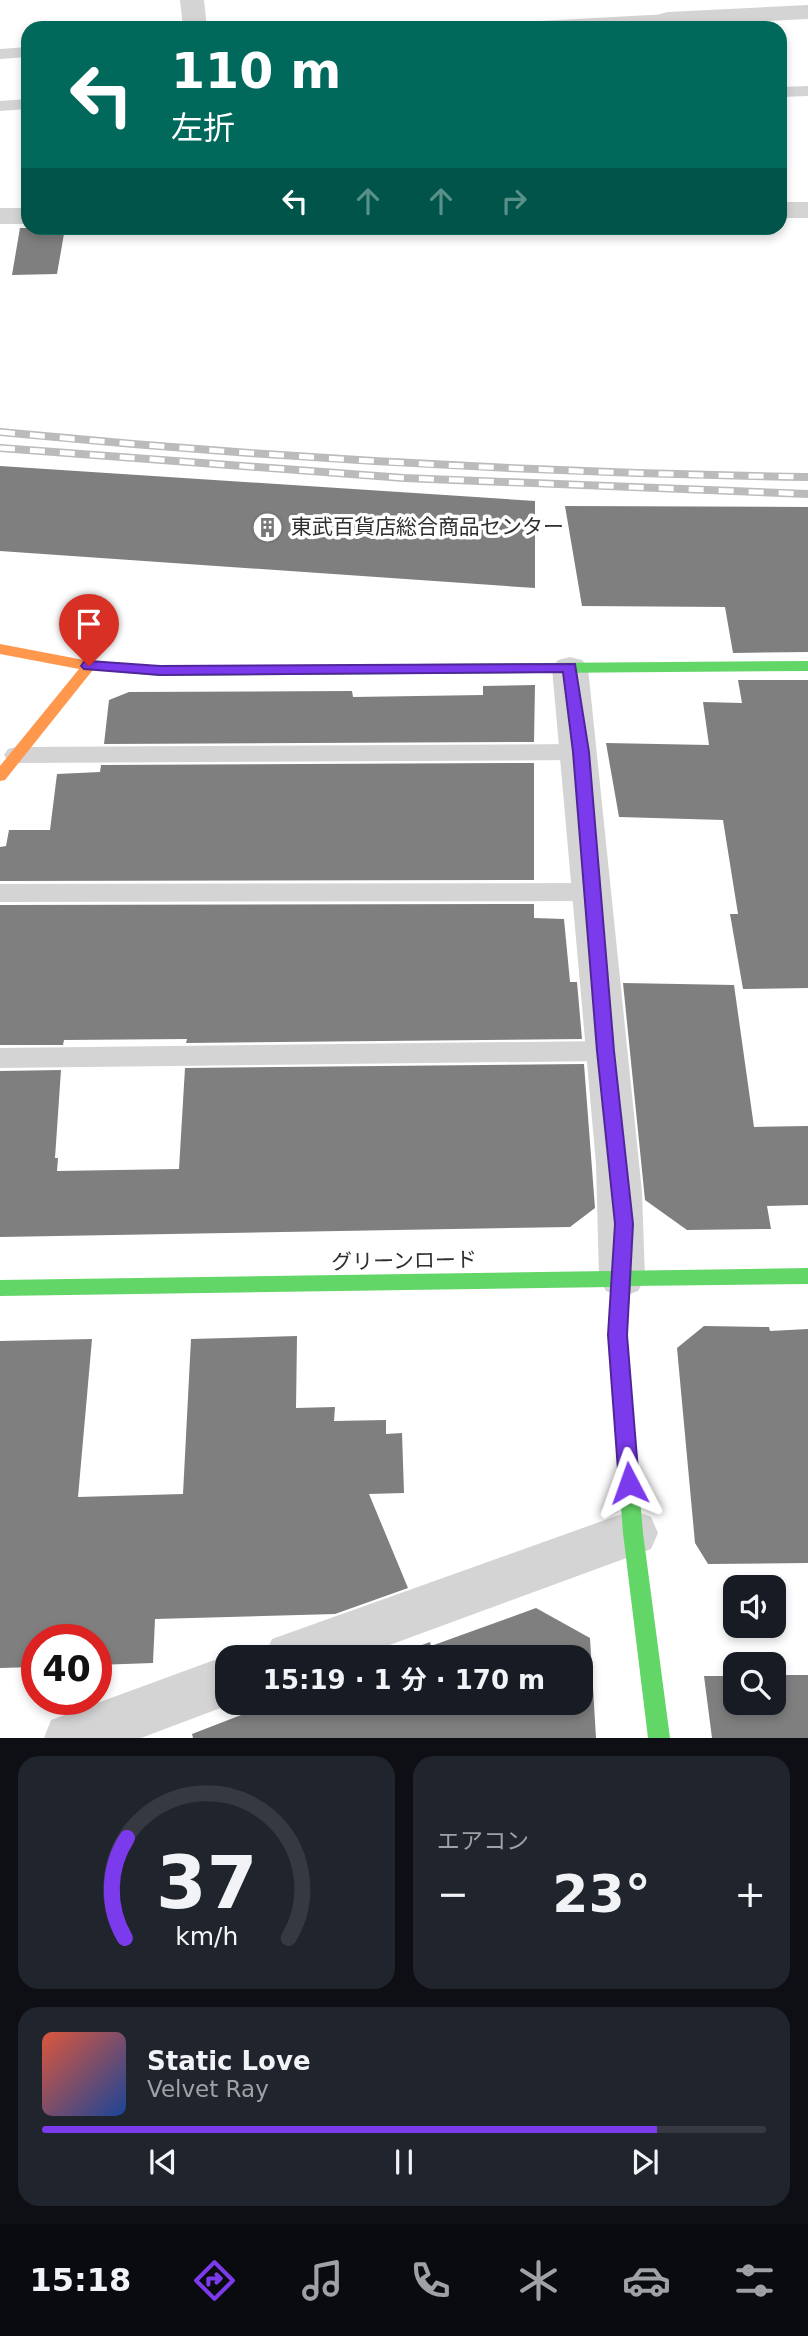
<!DOCTYPE html>
<html lang="ja">
<meta charset="utf-8">
<style>
:root{--surface:#171b24;--page:#20242c;--text:#f1f3f6;--muted:#9ea1a6;--line:#363941;--accent:#7c3aed}
body{margin:0;font-family:"DejaVu Sans","Noto Sans JP",sans-serif;background:var(--page);color:var(--text);height:100vh;display:flex;flex-direction:column;font-size:26px;white-space:nowrap}
*{box-sizing:border-box;margin:0}
p{font-size:23px;color:var(--muted)}
.icon{flex:none;width:38px;height:38px;fill:none;stroke:currentColor;stroke-width:2;stroke-linecap:round;stroke-linejoin:round}
.map{position:relative;height:1738px;overflow:hidden}
.side{display:flex;flex-direction:column;gap:18px;padding:18px;background:#0d0f14;flex:1}
.side>*{flex:none}
.banner{position:absolute;left:21px;top:21px;width:766px;height:214px;border-radius:21px;box-shadow:0 4px 10px #0003;background:#00695c;color:#fff;overflow:hidden}
.controls{position:absolute;left:723px;top:1575px;display:grid;gap:14px}
.controls a{display:grid;place-items:center;width:63px;height:63px;border-radius:14px;background:var(--surface);box-shadow:0 4px 10px #0003;font-size:35px}
.speed{position:absolute;left:21px;top:1624px;display:flex;gap:14px;font-size:35px;font-weight:700;text-align:center}
.speed>*{display:grid;place-content:center;width:91px;height:91px;border-radius:50%;background:var(--surface);box-shadow:0 4px 10px #0003;line-height:1}
.speed .limit{border:10px solid #d22;background:#fff;color:#111}
.pin{position:absolute;display:grid;place-items:center;width:60px;height:60px;color:#fff;margin:-72px -30px;border-radius:50% 50% 50% 0;rotate:-45deg;box-shadow:0 0 7px #0007}
.pin .icon{rotate:45deg}
.me{position:absolute;width:77px;margin:-38px;rotate:356deg;stroke-linejoin:round;filter:drop-shadow(0 0 5px #0008)}
.turn{display:flex;align-items:center;gap:24px;height:147px;padding:0 35px;font-size:32px}
.turn .icon{width:91px;height:91px;stroke-width:2.5}
.turn b{display:block;font-size:49px;line-height:60px}
.lanes{display:flex;align-items:center;height:66px;padding:0 35px;background:#0003;justify-content:center;gap:35px;direction:ltr}
.lanes .off{opacity:.35}
.big{font-size:52px;font-weight:700;line-height:1.1}
.side .card{flex:1;display:flex;flex-direction:column;justify-content:center;gap:10px;min-width:0;padding:0 24px;border-radius:21px;background:var(--page)}
.side .dial{align-items:center;gap:0}
.dial svg{height:182px;overflow:visible;fill:none;stroke:var(--line);stroke-width:7;stroke-linecap:round;text-anchor:middle}
.dial text{fill:var(--text);stroke:none}
.song{display:flex;align-items:center;gap:21px}
.cover{width:84px;height:84px;border-radius:10px;background:linear-gradient(135deg,hsl(10 70% 55%),hsl(220 70% 35%))}
.played{height:7px;border-radius:4px;background:linear-gradient(90deg,var(--accent) 85%,var(--line) 85%)}
.keys{display:flex;justify-content:space-around;direction:ltr}
.heat{display:flex;justify-content:space-between;align-items:center;font-size:38px;direction:ltr}
.side .tiles{flex:1;display:grid;gap:18px;grid-template-columns:1fr 1fr}
.card:last-child{grid-column:span 2}
.trip{position:absolute;left:215px;top:1645px;width:378px;height:70px;border-radius:21px;background:var(--surface);box-shadow:0 4px 10px #0003;font-weight:700;line-height:70px;text-align:center}
.tab-bar{display:flex;height:112px;justify-content:space-around;align-items:center;background:#090b0e;color:var(--muted)}
.tab-bar .icon{width:49px;height:49px}
.tab-bar .on{color:var(--accent)}
.tab-bar b{font-size:32px;color:var(--text)}
.map>svg:first-child{display:block}
</style>
<div class="map">
<svg width="808" height="1738" viewBox="0 0 808 1738">
<rect width="100%" height="100%" fill="#fff"/>
<g fill="#7f7f7f">
<path d="M20 228H65L57 274 12 275Z"/>
<path d="M0 466 535 501V588L0 551Z"/>
<path d="M565 506 808 507V652L733 653 725 607 582 606Z"/>
<path d="M738 680H808V988L743 989 730 914H738L723 820 619 817 606 743 709 745 703 702 742 703Z"/>
<path d="M535 685 534 742 104 744 109 700 129 692 352 691 353 697 483 695V686Z"/>
<path d="M534 763V880L0 881V847L6 846 9 830H50L57 774 100 772 101 765Z"/>
<path d="M534 904V918L564 919 570 982H577L582 1039 186 1043 187 1039 64 1040 63 1045H0V905Z"/>
<path d="M623 983 734 985 754 1127 808 1126V1205L767 1206 771 1229 687 1230 645 1200Z"/>
<path d="M584 1064 595 1208 570 1227 0 1237V1071L61 1070 55 1158H58L57 1171 179 1169 185 1068Z"/>
<path d="M704 1326 769 1327 770 1331 808 1329V1563L708 1564 695 1543 677 1348Z"/>
<path d="M297 1336 296 1408 335 1407 334 1421 386 1420V1434L402 1433 404 1493 369 1494 408 1588 335 1614 155 1619 153 1663 96 1665V1640H37V1667L0 1668V1341L92 1339 78 1497 183 1494 191 1339Z"/>
<path d="M536 1608 590 1638 596 1738H193L192 1734 272 1703H581V1657H390L430 1642 431 1646Z"/>
<path d="M774 1675H808V1738H712L704 1676H735V1703H774Z"/>
</g>
<g fill="none" stroke-linecap="round" stroke-linejoin="round">
<g fill="#d4d4d4" fill-rule="evenodd">
<path d="M668 14 673 16 676 19 673 22 587 28H494L502 23Z"/>
<path d="M28 47V57L0 59V49Z"/>
<path d="M808 86V96L780 97V87Z"/>
<path d="M28 99V109L0 111V101Z"/>
<path d="M581 744 589 746 593 752 589 758 581 760 16 763 8 761 4 755 8 749 16 747Z"/>
<path d="M594 883 603 886 606 892 603 898 594 901 0 902V884Z"/>
<path d="M606 1041 615 1044 619 1051 615 1058 606 1061 0 1068V1048Z"/>
</g>
<g fill="#d4d4d4" fill-rule="evenodd">
<path d="M180 0H204L207 28H183Z"/>
<path d="M808 5V19L668 26 660 24 656 19 660 14 668 12Z"/>
<rect x="780" y="202" width="28" height="16"/>
<rect x="0" y="208" width="28" height="16"/>
<path d="M570 657 582 660 588 668 642 1192 645 1278 638 1291 622 1297 606 1291 599 1278 596 1164 552 668 558 660Z"/>
<path d="M633 1510 651 1517 658 1533 651 1549 357 1657H264L272 1639Z"/>
<path d="M228 1655 234 1657H228V1703H234L141 1738H44L51 1720Z"/>
</g>
<g fill="#63d668" fill-rule="evenodd">
<path d="M89 661 160 666 808 661V671L160 676 84 669 82 666 84 663Z"/>
<path d="M808 1268V1284L631 1286 626 1335 643 1533 670 1738H648L623 1533 608 1335 612 1287 0 1296V1280Z"/>
</g>
<path fill="#ff974d" fill-rule="evenodd" d="M0 644 89 661 96 666 5 780 0 781V766L79 669 0 654Z"/>
<defs>
<path id="rail-far1" d="M0 432H4"/>
<g id="rail">
<path d="M0 432C269 458 538 473 808 477"/>
<path d="M0 448 404 478 808 494"/>
</g>
</defs>
<use href="#rail-far1" stroke="#bbb" stroke-width="5"/>
<use href="#rail" stroke="#bbb" stroke-width="8"/>
<use href="#rail-far1" stroke="#fff" stroke-width="3.5" stroke-dasharray="11" stroke-linecap="butt"/>
<use href="#rail" stroke="#fff" stroke-width="5" stroke-dasharray="15" stroke-linecap="butt"/>
</g>
<path fill="#7c3aed" stroke="#51269a" stroke-width="2" d="M89 661 160 666 575 664 589 752 614 1051 633 1224 627 1335 639 1483 636 1490 629 1492 622 1490 619 1483 608 1335 615 1224 597 1051 573 752 563 672 160 675 84 669 81 666 84 662Z"/>
<defs>
<symbol id="building-ring" viewBox="-11 -11 22 22"><circle r="9.5" fill="#fff" stroke="#787878" stroke-width="1.5"/><path d="M-4-6H4V6H1V3H-1V6H-4ZM-2.5-4.3h1.7v1.8h-1.7ZM.8-4.3h1.7v1.8H.8ZM-2.5-1h1.7V.8h-1.7ZM.8-1h1.7V.8H.8Z" fill="#787878"/></symbol>
</defs>
<g fill-rule="evenodd">
<use href="#building-ring" x="250" y="510" width="35" height="35"/>
</g>
<g text-anchor="middle" stroke-width="7" stroke-linejoin="round" paint-order="stroke">
<g font-size="21" fill="#2f2f2f" stroke="#fff" text-anchor="start">
<text x="291" y="534">東武百貨店総合商品センター</text>
</g>
<g font-size="21" fill="#2f2f2f" stroke="#fff">
<text transform="translate(404 1261) rotate(-1)" y="7">グリーンロード</text>
</g>
</g>
</svg>
<div class="controls">
<a><svg class="icon" aria-label="sound" viewBox="0 0 24 24"><path d="M4 9h4l5-4v14l-5-4H4zM17 9q2 3 0 6"/></svg></a>
<a><svg class="icon" aria-label="search" viewBox="0 0 24 24"><circle cx="10" cy="10" r="6"/><path d="M15 15l6 6"/></svg></a>
</div>
<div class="speed"><div class="limit">40</div></div>
<div class="pin" style="left:89px;top:666px;background:#d93025"><svg class="icon" aria-label="arrive" viewBox="0 0 24 24"><path d="M6 21V4h12l-3 4 3 4H6"/></svg></div>
<svg class="me" style="left:629px;top:1483px" viewBox="-20 -20 40 40"><path d="M0-17L14 15 0 8-14 15z" fill="#7c3aed" stroke="#fff" stroke-width="4"/></svg>
<div class="trip">15:19 · 1 分 · 170 m</div>
<div class="banner">
<div class="turn"><svg class="icon" aria-label="left" viewBox="0 0 24 24"><path d="M17 20v-9H6M10 6l-5 5 5 5"/></svg><div><b>110 m</b>左折</div></div>
<div class="lanes"><svg class="icon" aria-label="left" viewBox="0 0 24 24"><path d="M17 20v-9H6M10 6l-5 5 5 5"/></svg><svg class="icon off" aria-label="ahead" viewBox="0 0 24 24"><path d="M12 20V5M6 11l6-6 6 6"/></svg><svg class="icon off" aria-label="ahead" viewBox="0 0 24 24"><path d="M12 20V5M6 11l6-6 6 6"/></svg><svg class="icon off" aria-label="right" viewBox="0 0 24 24"><path d="M7 20v-9h11M14 6l5 5-5 5"/></svg></div>
</div>
</div>
<section class="side">
<div class="tiles">
<div class="card dial"><svg viewBox="0 0 100 80">
<path d="M14 69A42 42 0 1 1 86 69"/>
<path d="M14 69A42 42 0 0 1 15 25" stroke="#7c3aed"/>
<text x="50" y="56" font-size="32" font-weight="700">37</text>
<text x="50" y="72" font-size="11">km/h</text>
</svg></div>
<div class="card"><p>エアコン</p>
<div class="heat"><a>−</a><b class="big">23°</b><a>+</a></div>
</div>
<div class="card">
<div class="song"><i class="cover"></i><div><b>Static Love</b><p>Velvet Ray</p></div></div>
<div class="played"></div>
<div class="keys"><svg class="icon" aria-label="previous" viewBox="0 0 24 24"><path d="M18 5L8 12l10 7zM5 5v14"/></svg><svg class="icon" aria-label="pause" viewBox="0 0 24 24"><path d="M8 5v14M16 5v14"/></svg><svg class="icon" aria-label="next" viewBox="0 0 24 24"><path d="M6 5l10 7-10 7zM19 5v14"/></svg></div>
</div>
</div>
</section>
<nav class="tab-bar">
<b>15:18</b>
<svg class="icon on" aria-label="directions" viewBox="0 0 24 24"><path d="M12 3l9 9-9 9-9-9zM9 14v-3h6M13 9l2 2-2 2"/></svg>
<svg class="icon" aria-label="music" viewBox="0 0 24 24"><path d="M9 18V5l10-2v13"/><circle cx="6" cy="18" r="3"/><circle cx="16" cy="16" r="3"/></svg>
<svg class="icon" aria-label="phone" viewBox="0 0 24 24"><path d="M5 4h4l2 5-3 2q2 4 5 5l2-3 5 2v4C11 20 4 13 5 4z"/></svg>
<svg class="icon" aria-label="climate" viewBox="0 0 24 24"><path d="M12 3v18M4 7l16 10M4 17L20 7"/></svg>
<svg class="icon" aria-label="car" viewBox="0 0 24 24"><path d="M5 17H2v-5l4-1 3-4h7l3 4 3 1v5h-3M9 17h6M6 11h13"/><circle cx="7" cy="17" r="2"/><circle cx="17" cy="17" r="2"/></svg>
<svg class="icon" aria-label="filters" viewBox="0 0 24 24"><path d="M4 7h16M4 17h16"/><circle cx="9" cy="7" r="2"/><circle cx="15" cy="17" r="2"/></svg>
</nav>
